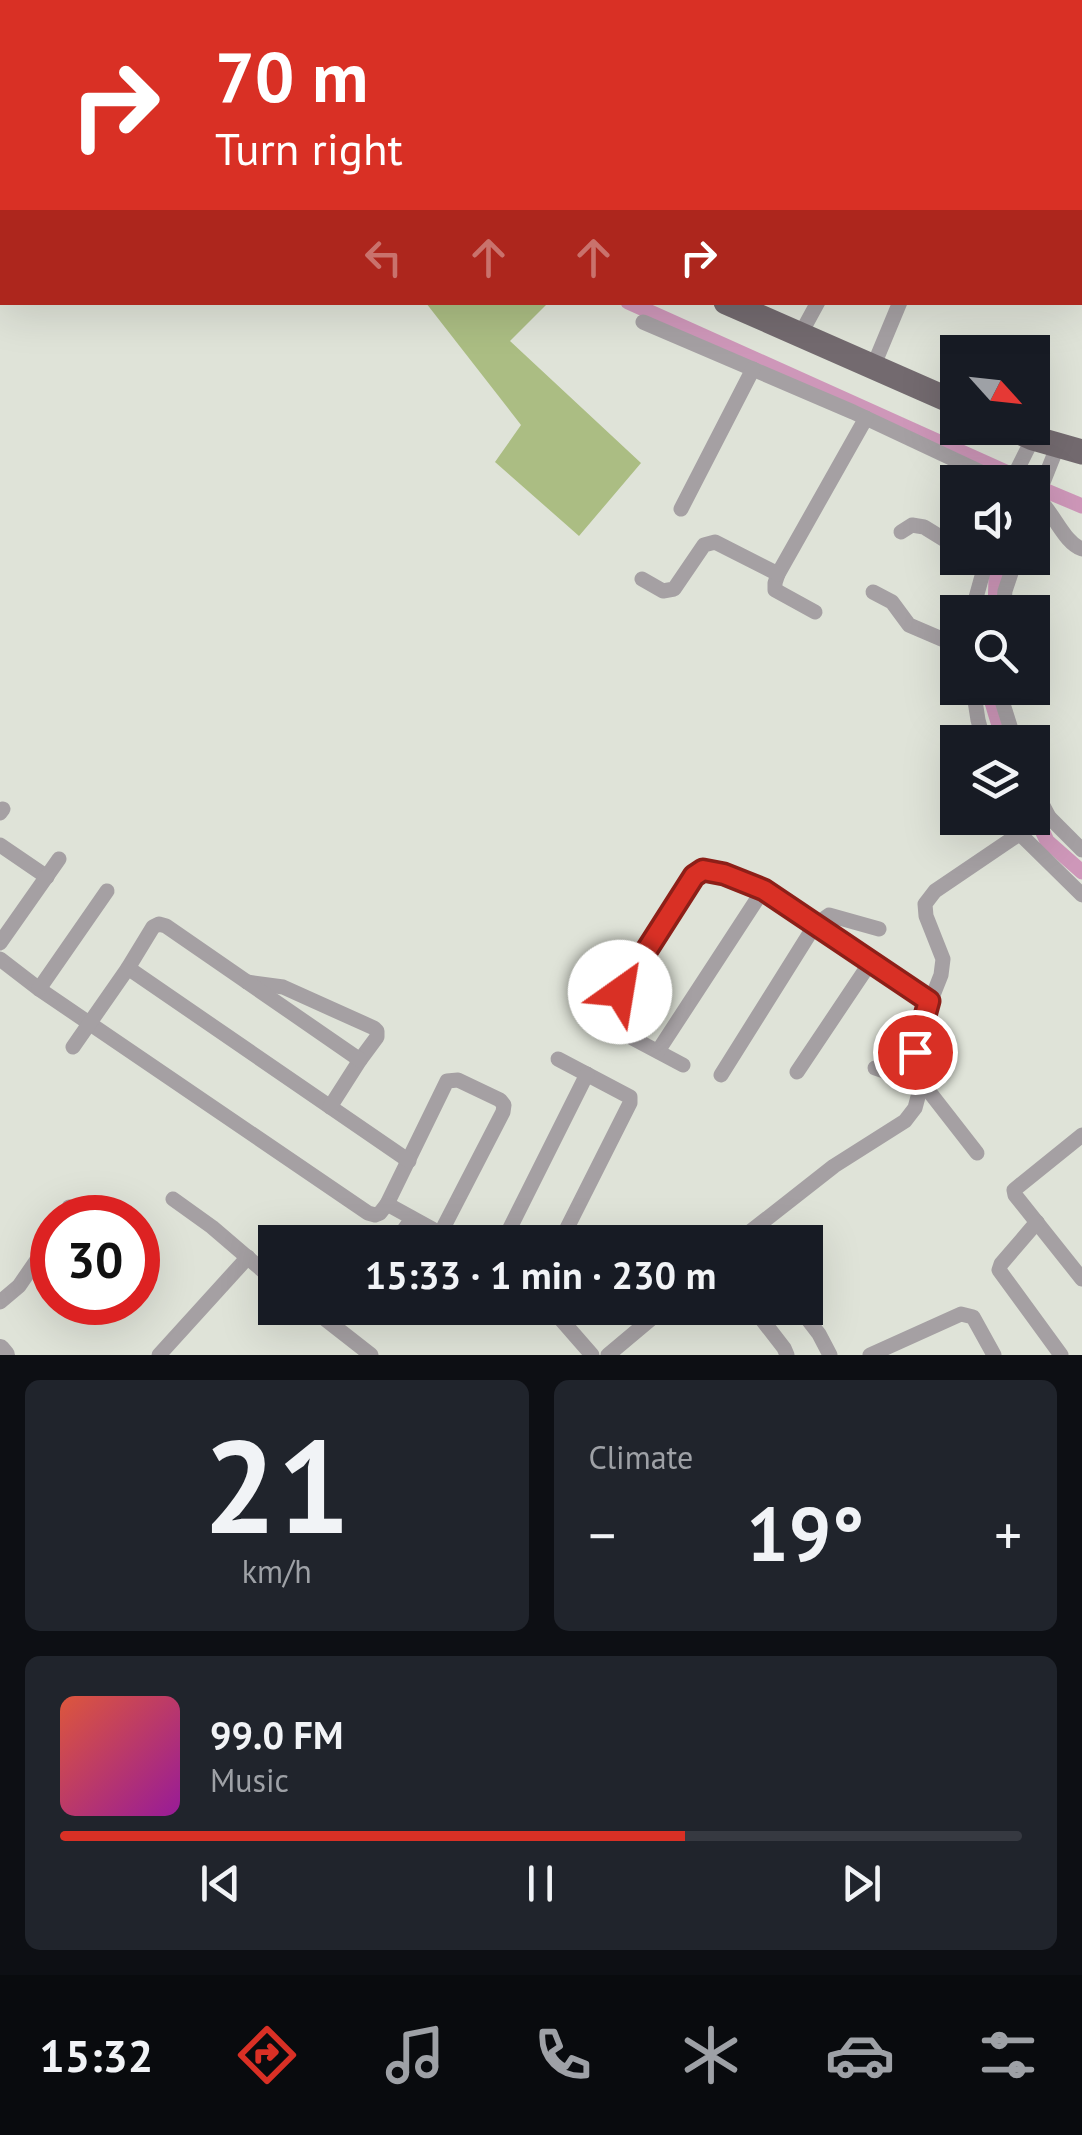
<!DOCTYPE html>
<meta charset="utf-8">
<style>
:root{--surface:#171b24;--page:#20242c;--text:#f1f3f6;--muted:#9ea1a6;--line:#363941;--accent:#d93025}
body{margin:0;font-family:"PT Sans",sans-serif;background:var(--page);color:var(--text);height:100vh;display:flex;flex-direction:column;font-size:38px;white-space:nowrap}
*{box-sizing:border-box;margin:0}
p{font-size:32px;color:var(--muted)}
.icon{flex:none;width:55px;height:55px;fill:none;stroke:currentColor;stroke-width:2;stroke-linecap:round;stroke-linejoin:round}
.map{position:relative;height:1355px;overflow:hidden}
.panel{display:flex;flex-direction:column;gap:25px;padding:25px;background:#0d0f14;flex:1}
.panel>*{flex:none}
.hud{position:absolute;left:0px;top:0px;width:1082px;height:305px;box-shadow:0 10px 40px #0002;background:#d93025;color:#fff;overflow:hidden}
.needle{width:65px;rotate:117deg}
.controls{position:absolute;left:940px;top:335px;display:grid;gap:20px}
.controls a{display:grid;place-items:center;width:110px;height:110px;border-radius:0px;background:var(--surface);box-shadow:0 10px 40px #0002;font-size:50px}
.speed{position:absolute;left:30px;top:1195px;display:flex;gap:20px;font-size:50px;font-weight:700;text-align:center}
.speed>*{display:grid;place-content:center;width:130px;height:130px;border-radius:50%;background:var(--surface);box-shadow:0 10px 40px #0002;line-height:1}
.speed .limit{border:15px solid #d22;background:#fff;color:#111}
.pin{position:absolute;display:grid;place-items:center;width:85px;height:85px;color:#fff;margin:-42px;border:5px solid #fff;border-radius:50%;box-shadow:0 2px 10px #0007}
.me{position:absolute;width:110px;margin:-55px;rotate:32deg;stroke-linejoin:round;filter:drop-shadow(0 0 8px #0008)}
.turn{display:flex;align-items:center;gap:35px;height:210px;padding:0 50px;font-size:45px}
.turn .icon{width:130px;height:130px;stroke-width:2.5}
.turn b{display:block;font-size:70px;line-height:85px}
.lanes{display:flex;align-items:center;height:95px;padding:0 50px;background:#0003;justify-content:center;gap:50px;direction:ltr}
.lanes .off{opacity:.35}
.big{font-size:75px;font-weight:600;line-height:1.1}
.panel .widget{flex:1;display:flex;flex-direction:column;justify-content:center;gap:15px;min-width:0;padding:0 35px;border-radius:15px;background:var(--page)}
.panel .dial{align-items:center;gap:0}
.dial b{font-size:130px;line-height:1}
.song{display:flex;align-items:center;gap:30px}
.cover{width:120px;height:120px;border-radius:15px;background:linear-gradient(135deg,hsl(10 70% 55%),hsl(300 70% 35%))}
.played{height:10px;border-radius:5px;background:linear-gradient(90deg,var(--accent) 65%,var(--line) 65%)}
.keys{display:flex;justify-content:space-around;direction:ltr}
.heat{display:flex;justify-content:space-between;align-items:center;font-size:55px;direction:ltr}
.panel .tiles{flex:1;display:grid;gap:25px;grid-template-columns:1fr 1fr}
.widget:last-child{grid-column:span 2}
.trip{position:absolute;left:258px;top:1225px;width:565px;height:100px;border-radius:0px;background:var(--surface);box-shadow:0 10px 40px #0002;font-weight:600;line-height:100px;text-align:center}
.menu{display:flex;height:160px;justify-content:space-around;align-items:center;background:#090b0e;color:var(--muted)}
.menu .icon{width:70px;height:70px}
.menu .on{color:var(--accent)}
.menu b{font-size:45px;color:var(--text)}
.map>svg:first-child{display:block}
</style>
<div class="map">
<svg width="1082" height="1355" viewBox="0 0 1082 1355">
<rect width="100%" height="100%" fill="#dfe3d8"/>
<path fill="#b0bf8e" d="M0 0H253L254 2H2V155L0 153Z"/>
<path fill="#abbd83" d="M426 303H548L510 341 641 463 579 536 495 462 521 425Z"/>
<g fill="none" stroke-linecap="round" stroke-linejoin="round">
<g stroke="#ce97b9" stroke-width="15">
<path d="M280 0 281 2"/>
<path d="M628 302 1028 482"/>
<path d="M1032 485 1082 506"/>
<path d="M995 612 996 577 1004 558"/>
<path d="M992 688 991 699 1004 742"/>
<path d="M1032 809 1047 841 1082 872"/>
</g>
<g stroke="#a5a0a3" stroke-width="15">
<path d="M416 2 419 0"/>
<path d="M1080 100 1082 101"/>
<path d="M1080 176 1082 177"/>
<path d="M643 322 853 412 1002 482"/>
<path d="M800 335 818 302"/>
<path d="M873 367 900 302"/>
<path d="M1011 482 1033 438"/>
<path d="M1032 494C1053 508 1062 542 1082 549"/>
<path d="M681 509 753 369"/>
<path d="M1032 510 1058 445"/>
<path d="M901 532 912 525 924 527 958 548"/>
<path d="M778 574 775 583V590L815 612"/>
<path d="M642 579 663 591 674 589 704 545 715 542 778 574 866 418"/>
<path d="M873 592 892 602 909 625 958 646"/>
<path d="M972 612 987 558"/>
<path d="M1003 612 1005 591 1016 558"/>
<path d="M973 688 978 720 984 742"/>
<path d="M1002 688 1003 704 1015 742"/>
<path d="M1032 785 1049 817"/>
<path d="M0 813 3 809"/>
<path d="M1013 818 1020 834 1082 895"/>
<path d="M0 845 47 877"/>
<path d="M0 943 59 859"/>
<path d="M0 959 39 989 368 1213 375 1215 380 1213 387 1204 447 1081 458 1080 500 1100 504 1105 503 1112 440 1234"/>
<path d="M128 968 409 1161"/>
<path d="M247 982 283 987 374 1028 377 1031V1037L360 1060 330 1107"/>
<path d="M39 989 107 891"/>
<path d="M585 1016 602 1022 683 1065"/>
<path d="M602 1022 694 876 703 871 724 874 763 890 929 1001"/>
<path d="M73 1047 128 968 153 927 159 924 166 926 360 1060"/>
<path d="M658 1051 763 890"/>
<path d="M558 1059 630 1097V1103L560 1242"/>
<path d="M875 1068 901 1077 917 1076 977 1153"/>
<path d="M797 1072 870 963"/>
<path d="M721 1075 815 925 829 915 879 929"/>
<path d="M1082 1135 1014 1190 1015 1195 1082 1279"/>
<path d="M173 1199 212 1227 275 1281"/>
<path d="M387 1204 456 1242"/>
<path d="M64 1218 69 1207"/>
<path d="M1037 1222 1001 1264 999 1270 1061 1355"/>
<path d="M395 1242 412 1219"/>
<path d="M503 1242 587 1074"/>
<path d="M737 1242 834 1166 905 1121 915 1108 919 1093 915 1052 920 1028 941 975 943 959 926 916 925 904 935 891 1025 830 1049 817 1082 850"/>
<path d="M0 1302 19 1286 52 1238"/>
<path d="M311 1308 371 1355"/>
<path d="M551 1308 592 1355"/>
<path d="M753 1308 784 1348 787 1355"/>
<path d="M799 1308 819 1334 830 1355"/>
<path d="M159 1355 248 1257"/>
<path d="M608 1355 664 1308"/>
<path d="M870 1355 961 1314 973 1317 994 1355"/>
</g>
<path stroke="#a5a0a3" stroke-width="20" d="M0 1349 5 1355"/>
<g stroke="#736a6f" stroke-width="25">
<path d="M342 0 343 2"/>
<path d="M726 302 958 404"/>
<path d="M1010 428 1033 438 1082 452"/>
</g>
</g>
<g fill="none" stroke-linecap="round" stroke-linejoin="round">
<defs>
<path id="route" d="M620 992 694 876 703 870 724 874 764 890 929 1001 915 1052"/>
</defs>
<use href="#route" stroke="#8d1f18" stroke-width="25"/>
<use href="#route" stroke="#d93025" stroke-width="18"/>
</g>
</svg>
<div class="controls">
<a><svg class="needle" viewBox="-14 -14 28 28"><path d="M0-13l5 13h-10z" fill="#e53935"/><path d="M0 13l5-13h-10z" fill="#9ea1a6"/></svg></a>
<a><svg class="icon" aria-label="sound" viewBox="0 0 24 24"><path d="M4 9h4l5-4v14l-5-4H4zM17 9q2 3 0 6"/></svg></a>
<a><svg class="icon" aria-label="search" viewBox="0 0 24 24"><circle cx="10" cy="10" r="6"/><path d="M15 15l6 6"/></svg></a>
<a><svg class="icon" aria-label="layers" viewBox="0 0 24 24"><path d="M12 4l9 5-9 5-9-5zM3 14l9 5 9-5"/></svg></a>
</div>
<div class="speed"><div class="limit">30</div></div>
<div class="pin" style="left:915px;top:1052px;background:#d93025"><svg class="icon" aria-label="arrive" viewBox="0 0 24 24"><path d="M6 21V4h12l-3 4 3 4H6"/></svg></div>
<svg class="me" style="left:620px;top:992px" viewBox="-20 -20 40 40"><circle r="19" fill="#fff"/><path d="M0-13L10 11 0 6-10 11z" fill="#d93025"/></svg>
<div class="trip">15:33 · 1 min · 230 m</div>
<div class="hud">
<div class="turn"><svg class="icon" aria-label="right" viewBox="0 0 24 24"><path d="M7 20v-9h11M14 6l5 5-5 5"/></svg><div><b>70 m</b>Turn right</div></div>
<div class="lanes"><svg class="icon off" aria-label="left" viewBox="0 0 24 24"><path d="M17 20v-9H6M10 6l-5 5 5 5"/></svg><svg class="icon off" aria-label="ahead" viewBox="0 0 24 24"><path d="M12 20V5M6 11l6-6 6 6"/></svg><svg class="icon off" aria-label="ahead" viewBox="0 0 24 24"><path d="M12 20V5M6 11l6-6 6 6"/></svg><svg class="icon" aria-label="right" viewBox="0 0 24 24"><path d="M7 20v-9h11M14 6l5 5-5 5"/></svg></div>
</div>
</div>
<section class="panel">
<div class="tiles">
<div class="widget dial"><b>21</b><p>km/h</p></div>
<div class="widget"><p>Climate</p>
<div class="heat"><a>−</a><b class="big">19°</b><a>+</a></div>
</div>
<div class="widget">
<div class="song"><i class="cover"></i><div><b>99.0 FM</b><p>Music</p></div></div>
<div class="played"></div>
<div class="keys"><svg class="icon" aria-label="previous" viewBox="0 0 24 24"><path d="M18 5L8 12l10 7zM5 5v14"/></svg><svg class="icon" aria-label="pause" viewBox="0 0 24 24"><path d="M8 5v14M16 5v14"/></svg><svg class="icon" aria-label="next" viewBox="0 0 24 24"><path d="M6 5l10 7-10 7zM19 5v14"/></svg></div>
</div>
</div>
</section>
<nav class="menu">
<b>15:32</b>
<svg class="icon on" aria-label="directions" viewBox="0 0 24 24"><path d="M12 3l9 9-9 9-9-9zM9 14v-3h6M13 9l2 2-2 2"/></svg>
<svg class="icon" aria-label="music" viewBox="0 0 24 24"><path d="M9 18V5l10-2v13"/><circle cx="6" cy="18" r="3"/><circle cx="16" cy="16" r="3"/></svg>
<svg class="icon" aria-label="phone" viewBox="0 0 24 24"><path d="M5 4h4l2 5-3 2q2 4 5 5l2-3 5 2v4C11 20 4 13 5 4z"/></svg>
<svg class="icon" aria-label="climate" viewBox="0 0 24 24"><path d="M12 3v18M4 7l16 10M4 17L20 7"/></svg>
<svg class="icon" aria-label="car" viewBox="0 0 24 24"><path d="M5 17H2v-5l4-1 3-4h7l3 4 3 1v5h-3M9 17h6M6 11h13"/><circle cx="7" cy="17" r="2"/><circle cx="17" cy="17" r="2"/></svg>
<svg class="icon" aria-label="filters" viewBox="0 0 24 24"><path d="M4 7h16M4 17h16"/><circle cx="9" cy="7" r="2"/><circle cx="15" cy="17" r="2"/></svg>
</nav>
